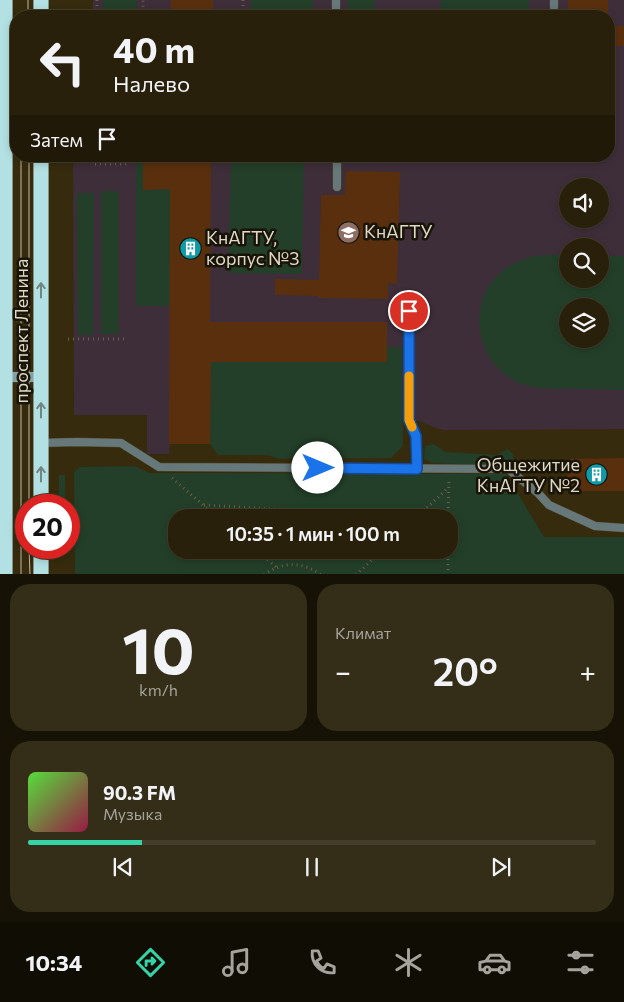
<!DOCTYPE html>
<html lang="ru">
<meta charset="utf-8">
<style>
:root{--surface:#28200a;--page:#342d18;--text:#f1f3f6;--muted:#a5a39c;--line:#443e2b;--accent:#34d4a8}
body{margin:0;font-family:Commissioner,sans-serif;background:var(--page);color:var(--text);height:100vh;display:flex;flex-direction:column;font-size:19px;white-space:nowrap}
*{box-sizing:border-box;margin:0}
p{font-size:16px;color:var(--muted)}
.icon{flex:none;width:28px;height:28px;fill:none;stroke:currentColor;stroke-width:2;stroke-linecap:round;stroke-linejoin:round}
.map{position:relative;height:574px;overflow:hidden}
.panel{display:flex;flex-direction:column;gap:10px;padding:10px;background:#161206;flex:1}
.panel>*{flex:none}
.hud{position:absolute;left:10px;top:10px;width:605px;height:152px;border-radius:20px;box-shadow:0 2px 8px #0003,0 0 0 1px var(--line);background:#28200a;color:var(--text);overflow:hidden}
.buttons{position:absolute;left:559px;top:178px;display:grid;gap:10px}
.buttons a{display:grid;place-items:center;width:50px;height:50px;border-radius:50%;background:var(--surface);box-shadow:0 2px 8px #0003,0 0 0 1px var(--line);font-size:25px}
.speed{position:absolute;left:15px;top:494px;display:flex;gap:10px;font-size:25px;font-weight:700;text-align:center}
.speed>*{display:grid;place-content:center;width:65px;height:65px;border-radius:50%;background:var(--surface);box-shadow:0 2px 8px #0003,0 0 0 1px var(--line);line-height:1}
.speed .limit{border:8px solid #d22;background:#fff;color:#111}
.pin{position:absolute;display:grid;place-items:center;width:42px;height:42px;color:#fff;margin:-21px;border:2px solid #fff;border-radius:50%;box-shadow:0 1px 5px #0007}
.me{position:absolute;width:55px;margin:-28px;rotate:90deg;stroke-linejoin:round;filter:drop-shadow(0 0 4px #0008)}
.turn{display:flex;align-items:center;gap:18px;height:105px;padding:0 20px;font-size:22px}
.turn .icon{width:65px;height:65px;stroke-width:2.5}
.turn b{display:block;font-size:35px;line-height:42px}
.then{display:flex;align-items:center;height:48px;padding:0 20px;background:#0003;gap:10px;font-size:19px}
.big{font-size:38px;font-weight:600;line-height:1.1}
.panel .card{flex:1;display:flex;flex-direction:column;justify-content:center;gap:8px;min-width:0;padding:0 18px;border-radius:20px;background:var(--page)}
.panel .dial{align-items:center;gap:0}
.dial b{font-size:65px;line-height:1}
.song{display:flex;align-items:center;gap:15px}
.cover{width:60px;height:60px;border-radius:8px;background:linear-gradient(135deg,hsl(110 70% 55%),hsl(340 70% 35%))}
.played{height:5px;border-radius:2px;background:linear-gradient(90deg,var(--accent) 20%,var(--line) 20%)}
.keys{display:flex;justify-content:space-around;direction:ltr}
.heat{display:flex;justify-content:space-between;align-items:center;font-size:28px;direction:ltr}
.panel .tiles{flex:1;display:grid;gap:10px;grid-template-columns:1fr 1fr}
.card:last-child{grid-column:span 2}
.trip{position:absolute;left:168px;top:509px;width:290px;height:50px;border-radius:20px;background:var(--surface);box-shadow:0 2px 8px #0003,0 0 0 1px var(--line);font-weight:600;line-height:50px;text-align:center}
.tabs{display:flex;height:80px;justify-content:space-around;align-items:center;background:#100d04;color:var(--muted)}
.tabs .icon{width:35px;height:35px}
.tabs .selected{color:var(--accent)}
.tabs b{font-size:22px;color:var(--text)}
.map>svg:first-child{display:block}
</style>
<div class="map">
<svg width="624" height="575" viewBox="0 0 624 575">
<rect width="100%" height="100%" fill="#362b0d"/>
<path fill="#3e2e3a" fill-rule="evenodd" d="M93 0H624V429L443 430 431 426 417 420H403L210 444H170L169 454H147V415H74L73 156H609V16H93ZM568 186H600V219H568ZM568 246H600V279H568ZM568 306H600V339H568Z"/>
<g fill="#233f29" fill-rule="evenodd">
<path d="M103 0H137L136 13 103 12Z"/>
<rect x="251" y="0" width="62" height="16"/>
<path d="M347 0H375L374 11H348Z"/>
<path d="M441 0H529V16H440Z"/>
<path d="M136 156H143V189H170V306H136Z"/>
<path d="M231 156H304L302 274 228 273Z"/>
<rect x="101" y="191" width="18" height="143"/>
<path d="M77 193H94L93 335H78Z"/>
<path d="M546 255H567L568 279H600V256H624V390C606 389 588 389 570 389 553 389 534 390 517 382 478 364 465 307 498 275 511 262 527 256 546 255ZM568 306H600V339H568Z"/>
<path d="M387 347H402L403 446 391 458 280 459 267 455H218L210 444 211 362H387Z"/>
<path d="M434 444 445 452 497 455 508 449 513 455 514 461 510 466 432 463 424 459 425 446Z"/>
<path d="M134 466 150 473 506 474 544 537H624V574H75L74 472 80 467ZM176 518H449V550H176Z"/>
<rect x="59" y="475" width="6" height="30"/>
</g>
<g fill="#5a2f0d">
<rect x="171" y="0" width="42" height="16"/>
<rect x="568" y="0" width="40" height="16"/>
<rect x="609" y="26" width="15" height="20"/>
<path d="M143 156H211L210 322H387V362H211L210 444H169L170 189 143 190Z"/>
<path d="M346 171 400 172 397 284 388 283V299L318 298V296L275 295V279L319 280 321 195H345Z"/>
<path d="M624 458V491H567V459Z"/>
</g>
<g fill="none" stroke-linecap="round" stroke-linejoin="round">
<defs>
<g id="lane">
<path d="M336 0V16"/>
<path d="M554 7V0"/>
<path d="M337 156V187"/>
<path d="M409 311V420L416 436 417 469"/>
<path d="M41 443 77 442 121 443 159 467 508 469 538 493 549 505 595 526 624 528"/>
</g>
<path id="secondary" d="M0 377H41"/>
<g id="highway">
<path d="M41 0V16"/>
<path d="M41 156V505"/>
<path d="M41 548V575"/>
<path d="M5 575V0"/>
</g>
</defs>
<use href="#lane" stroke="#51472b" stroke-width="9"/>
<use href="#secondary" stroke="#51472b" stroke-width="11"/>
<use href="#highway" stroke="#51472b" stroke-width="16"/>
<g stroke="#6a6147" stroke-width="3" stroke-dasharray="1 4" stroke-linecap="butt">
<path d="M97 16V0"/>
<path d="M141 16 143 14V0"/>
<path d="M243 16V0"/>
<path d="M95 164H128"/>
<path d="M68 339H127"/>
<path d="M172 478 218 518"/>
<path d="M204 505 355 514 363 518"/>
<path d="M416 518 448 488"/>
<path d="M448 518 449 478"/>
<path d="M256 550 276 567"/>
<path d="M264 575C283 561 302 561 321 575"/>
<path d="M356 575 382 550"/>
<path d="M448 575V550"/>
</g>
<use href="#lane" stroke="#667879" stroke-width="8"/>
<use href="#secondary" stroke="#85a3a4" stroke-width="10"/>
<use href="#highway" stroke="#b3e1e3" stroke-width="15"/>
<g stroke="#c1b9a6" stroke-width="1">
<path d="M28 0V16"/>
<path d="M21 156V575"/>
<path d="M29 156V505"/>
<path d="M29 548 30 575"/>
</g>
</g>
<defs><path id="oneway-shaft" d="M-6 0H5M1.5-3L5.5 0L1.5 3" fill="none" stroke-width="1.6" stroke-linecap="round" stroke-linejoin="round" transform="scale(1.25)"/></defs>
<g stroke="#6e8580">
<use href="#oneway-shaft" transform="translate(41 290) rotate(-90)"/>
<use href="#oneway-shaft" transform="translate(41 410) rotate(-90)"/>
<use href="#oneway-shaft" transform="translate(41 474) rotate(-90)"/>
</g>
<g fill="none" stroke-linecap="round" stroke-linejoin="round">
<defs>
<path id="route" d="M318 468 417 469 416 436 409 420V311"/>
</defs>
<use href="#route" stroke="#114b97" stroke-width="12"/>
<use href="#route" stroke="#1a73e8" stroke-width="9"/>
<path stroke="#f59e0b" stroke-width="9" d="M409 376V420L412 427"/>
</g>
<defs>
<symbol id="university-disc" viewBox="-11 -11 22 22"><circle r="9.5" fill="#8d6e63" stroke="#191408"/><path d="M0-5L7-2L0 1L-7-2ZM-4 1L0 2.5L4 1V4Q0 6-4 4Z" fill="#fff"/></symbol>
<symbol id="building-disc" viewBox="-11 -11 22 22"><circle r="9.5" fill="#0f9aa8" stroke="#191408"/><path d="M-4-6H4V6H1V3H-1V6H-4ZM-2.5-4.3h1.7v1.8h-1.7ZM.8-4.3h1.7v1.8H.8ZM-2.5-1h1.7V.8h-1.7ZM.8-1h1.7V.8H.8Z" fill="#fff"/></symbol>
</defs>
<g fill-rule="evenodd">
<use href="#university-disc" x="336" y="220" width="25" height="25"/>
<use href="#building-disc" x="178" y="236" width="25" height="25"/>
<use href="#building-disc" x="584" y="462" width="25" height="25"/>
</g>
<g text-anchor="middle" stroke-width="5" stroke-linejoin="round" paint-order="stroke">
<g font-size="18" fill="#dfd8c7" stroke="#191408" text-anchor="start">
<text x="364" y="238">КнАГТУ</text>
<text x="206" y="244">КнАГТУ,<tspan x="206" dy="21">корпус №3</tspan></text>
<text x="580" y="471" text-anchor="end">Общежитие<tspan x="580" dy="21">КнАГТУ №2</tspan></text>
</g>
<g font-size="18" fill="#dfd8c7" stroke="#191408">
<text transform="translate(22 331) rotate(-90)" y="6">проспект Ленина</text>
</g>
</g>
</svg>
<div class="buttons">
<a><svg class="icon" aria-label="sound" viewBox="0 0 24 24"><path d="M4 9h4l5-4v14l-5-4H4zM17 9q2 3 0 6"/></svg></a>
<a><svg class="icon" aria-label="search" viewBox="0 0 24 24"><circle cx="10" cy="10" r="6"/><path d="M15 15l6 6"/></svg></a>
<a><svg class="icon" aria-label="layers" viewBox="0 0 24 24"><path d="M12 4l9 5-9 5-9-5zM3 14l9 5 9-5"/></svg></a>
</div>
<div class="speed"><div class="limit">20</div></div>
<div class="pin" style="left:409px;top:311px;background:#d93025"><svg class="icon" aria-label="arrive" viewBox="0 0 24 24"><path d="M6 21V4h12l-3 4 3 4H6"/></svg></div>
<svg class="me" style="left:318px;top:468px" viewBox="-20 -20 40 40"><circle r="19" fill="#fff"/><path d="M0-13L10 11 0 6-10 11z" fill="#1a73e8"/></svg>
<div class="trip">10:35 · 1 мин · 100 m</div>
<div class="hud">
<div class="turn"><svg class="icon" aria-label="left" viewBox="0 0 24 24"><path d="M17 20v-9H6M10 6l-5 5 5 5"/></svg><div><b>40 m</b>Налево</div></div>
<div class="then">Затем<svg class="icon" aria-label="arrive" viewBox="0 0 24 24"><path d="M6 21V4h12l-3 4 3 4H6"/></svg></div>
</div>
</div>
<section class="panel">
<div class="tiles">
<div class="card dial"><b>10</b><p>km/h</p></div>
<div class="card"><p>Климат</p>
<div class="heat"><a>−</a><b class="big">20°</b><a>+</a></div>
</div>
<div class="card">
<div class="song"><i class="cover"></i><div><b>90.3 FM</b><p>Музыка</p></div></div>
<div class="played"></div>
<div class="keys"><svg class="icon" aria-label="previous" viewBox="0 0 24 24"><path d="M18 5L8 12l10 7zM5 5v14"/></svg><svg class="icon" aria-label="pause" viewBox="0 0 24 24"><path d="M8 5v14M16 5v14"/></svg><svg class="icon" aria-label="next" viewBox="0 0 24 24"><path d="M6 5l10 7-10 7zM19 5v14"/></svg></div>
</div>
</div>
</section>
<nav class="tabs">
<b>10:34</b>
<svg class="icon selected" aria-label="directions" viewBox="0 0 24 24"><path d="M12 3l9 9-9 9-9-9zM9 14v-3h6M13 9l2 2-2 2"/></svg>
<svg class="icon" aria-label="music" viewBox="0 0 24 24"><path d="M9 18V5l10-2v13"/><circle cx="6" cy="18" r="3"/><circle cx="16" cy="16" r="3"/></svg>
<svg class="icon" aria-label="phone" viewBox="0 0 24 24"><path d="M5 4h4l2 5-3 2q2 4 5 5l2-3 5 2v4C11 20 4 13 5 4z"/></svg>
<svg class="icon" aria-label="climate" viewBox="0 0 24 24"><path d="M12 3v18M4 7l16 10M4 17L20 7"/></svg>
<svg class="icon" aria-label="car" viewBox="0 0 24 24"><path d="M5 17H2v-5l4-1 3-4h7l3 4 3 1v5h-3M9 17h6M6 11h13"/><circle cx="7" cy="17" r="2"/><circle cx="17" cy="17" r="2"/></svg>
<svg class="icon" aria-label="filters" viewBox="0 0 24 24"><path d="M4 7h16M4 17h16"/><circle cx="9" cy="7" r="2"/><circle cx="15" cy="17" r="2"/></svg>
</nav>
